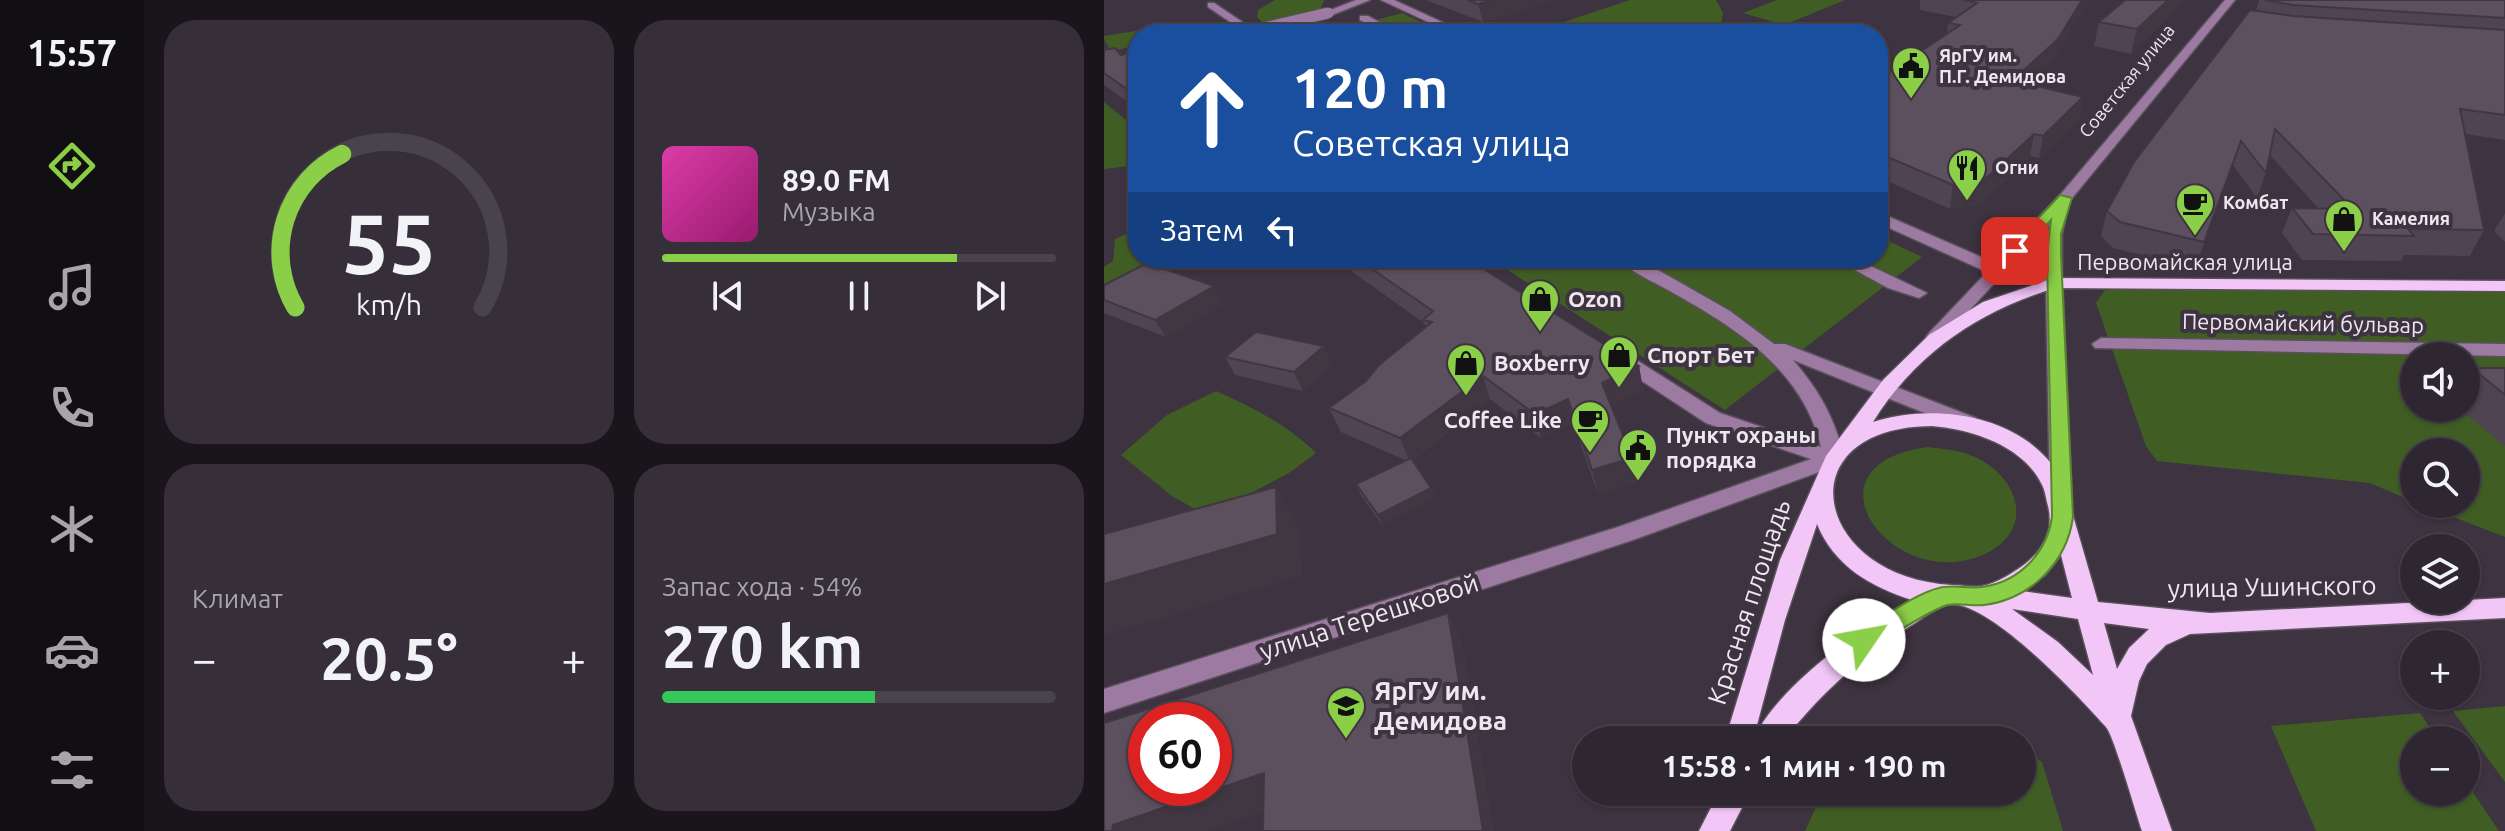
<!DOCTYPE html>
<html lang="ru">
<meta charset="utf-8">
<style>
:root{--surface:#2e2630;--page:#362e38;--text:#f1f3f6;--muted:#a7a5ab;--line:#49434c;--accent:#8bce47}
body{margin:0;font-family:Ubuntu,sans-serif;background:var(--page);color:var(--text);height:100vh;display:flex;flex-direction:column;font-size:30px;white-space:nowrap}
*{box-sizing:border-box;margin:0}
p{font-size:26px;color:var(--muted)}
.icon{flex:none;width:44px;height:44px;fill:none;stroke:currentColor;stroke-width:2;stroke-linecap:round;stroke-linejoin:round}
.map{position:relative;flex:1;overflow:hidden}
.sheet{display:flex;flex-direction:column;gap:20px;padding:20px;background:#19151a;width:960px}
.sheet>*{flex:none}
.banner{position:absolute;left:24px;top:24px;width:760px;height:244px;border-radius:32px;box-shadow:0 2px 6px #0004,0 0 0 2px var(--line);background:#1a4fa0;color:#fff;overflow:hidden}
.buttons{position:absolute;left:1296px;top:342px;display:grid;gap:16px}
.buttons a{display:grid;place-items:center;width:80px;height:80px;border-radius:50%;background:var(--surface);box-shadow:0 2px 6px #0004,0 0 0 2px var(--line);font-size:40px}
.speed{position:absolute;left:24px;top:702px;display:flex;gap:16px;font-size:40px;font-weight:700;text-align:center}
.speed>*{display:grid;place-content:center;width:104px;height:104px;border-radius:50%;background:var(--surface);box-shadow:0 2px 6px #0004,0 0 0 2px var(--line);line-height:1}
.speed .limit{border:12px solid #d22;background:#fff;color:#111}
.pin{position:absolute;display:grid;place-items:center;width:68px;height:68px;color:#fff;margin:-34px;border-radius:16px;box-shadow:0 4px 12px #0006}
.me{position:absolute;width:88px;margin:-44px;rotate:57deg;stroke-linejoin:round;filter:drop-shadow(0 0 6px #0008)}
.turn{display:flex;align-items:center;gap:28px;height:168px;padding:0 32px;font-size:36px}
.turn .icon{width:104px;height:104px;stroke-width:2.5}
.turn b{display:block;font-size:56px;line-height:68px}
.then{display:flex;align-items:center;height:76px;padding:0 32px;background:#0003;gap:16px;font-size:30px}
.big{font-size:60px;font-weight:700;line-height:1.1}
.sheet .widget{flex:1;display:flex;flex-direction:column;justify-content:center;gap:12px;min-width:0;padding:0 28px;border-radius:32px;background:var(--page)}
.sheet .dial{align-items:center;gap:0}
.dial svg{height:208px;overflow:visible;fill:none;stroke:var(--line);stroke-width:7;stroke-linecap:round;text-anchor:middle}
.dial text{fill:var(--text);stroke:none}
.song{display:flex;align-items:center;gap:24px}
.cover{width:96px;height:96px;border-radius:12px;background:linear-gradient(135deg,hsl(320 70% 55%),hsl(320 70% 35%))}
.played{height:8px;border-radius:4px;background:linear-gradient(90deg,var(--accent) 75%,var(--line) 75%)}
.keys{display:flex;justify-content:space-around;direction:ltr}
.heat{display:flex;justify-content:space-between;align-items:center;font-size:44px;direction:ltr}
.charge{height:12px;border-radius:6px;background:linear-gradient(90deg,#34c759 54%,var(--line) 0)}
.sheet .tiles{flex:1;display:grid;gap:20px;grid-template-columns:repeat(2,1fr)}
.trip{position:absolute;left:468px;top:726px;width:464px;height:80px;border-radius:40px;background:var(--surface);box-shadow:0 2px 6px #0004,0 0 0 2px var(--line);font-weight:700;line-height:80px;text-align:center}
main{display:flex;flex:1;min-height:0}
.tabs{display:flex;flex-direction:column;width:144px;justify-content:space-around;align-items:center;background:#120f13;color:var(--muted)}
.tabs .icon{width:56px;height:56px}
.tabs .current{color:var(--accent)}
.tabs b{font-size:36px;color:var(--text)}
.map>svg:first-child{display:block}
</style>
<main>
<nav class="tabs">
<b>15:57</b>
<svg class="icon current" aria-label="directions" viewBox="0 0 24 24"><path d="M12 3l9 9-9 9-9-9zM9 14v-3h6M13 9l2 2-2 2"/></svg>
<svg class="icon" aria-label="music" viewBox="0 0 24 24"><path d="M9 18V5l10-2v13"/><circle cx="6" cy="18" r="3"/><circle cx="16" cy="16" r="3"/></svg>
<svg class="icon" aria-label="phone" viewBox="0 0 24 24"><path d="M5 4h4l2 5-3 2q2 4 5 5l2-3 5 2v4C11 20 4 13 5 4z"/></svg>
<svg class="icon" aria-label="climate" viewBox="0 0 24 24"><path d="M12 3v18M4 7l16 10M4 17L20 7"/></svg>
<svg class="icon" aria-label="car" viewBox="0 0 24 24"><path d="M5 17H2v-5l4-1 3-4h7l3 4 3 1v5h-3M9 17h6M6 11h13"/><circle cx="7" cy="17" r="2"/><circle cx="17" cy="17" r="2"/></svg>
<svg class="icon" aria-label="filters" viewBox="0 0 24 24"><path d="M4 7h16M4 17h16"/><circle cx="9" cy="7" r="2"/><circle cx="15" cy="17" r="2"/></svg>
</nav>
<section class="sheet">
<div class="tiles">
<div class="widget dial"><svg viewBox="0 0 100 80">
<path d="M14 69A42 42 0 1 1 86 69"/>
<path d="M14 69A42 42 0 0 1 32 10" stroke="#8bce47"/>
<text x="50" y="56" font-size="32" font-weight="700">55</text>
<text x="50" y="72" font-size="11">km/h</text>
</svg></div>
<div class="widget">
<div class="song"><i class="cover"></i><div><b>89.0 FM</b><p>Музыка</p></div></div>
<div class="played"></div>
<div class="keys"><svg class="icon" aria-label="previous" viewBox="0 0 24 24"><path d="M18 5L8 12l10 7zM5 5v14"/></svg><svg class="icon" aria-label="pause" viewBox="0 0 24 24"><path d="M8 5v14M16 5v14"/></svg><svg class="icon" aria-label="next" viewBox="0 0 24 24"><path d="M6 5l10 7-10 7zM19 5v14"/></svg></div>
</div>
<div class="widget"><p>Климат</p>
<div class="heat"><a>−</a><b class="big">20.5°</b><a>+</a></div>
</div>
<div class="widget"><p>Запас хода · 54%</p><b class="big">270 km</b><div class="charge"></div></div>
</div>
</section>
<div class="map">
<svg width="1401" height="831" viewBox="0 0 1401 831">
<rect width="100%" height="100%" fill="#3e3340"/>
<g fill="#405e24" fill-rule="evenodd">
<path d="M171 0H220L216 10 158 22 153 17 154 10Z"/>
<path d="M526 0H612L619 13 615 34H424Z"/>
<path d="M673 0H741L680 25 639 13Z"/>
<path d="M298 13 341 34H184L218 26 229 32Z"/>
<path d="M75 24 106 25 124 30 108 34H34V45L0 53V36Z"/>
<path d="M0 102 34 130V165L0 169Z"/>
<path d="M34 229V258H66L36 270 0 300V267L9 261 11 239Z"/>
<path d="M774 236 818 257 621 410 385 258H774Z"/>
<path d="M1003 287 1401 291V537L1316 504H1362V452H1310V502L1266 483 1053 461 1042 446 992 303ZM1310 356H1362V408H1310Z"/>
<path d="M112 391C150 408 182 424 212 453L185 473 103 516 68 496 17 455 63 415Z"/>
<path d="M824 447C840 449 856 450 871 457 915 477 932 530 881 554 788 596 692 464 824 447Z"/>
<path d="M1401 706V782L1349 711Z"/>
<path d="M1316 713 1334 740H1310V792H1362V782L1395 831H1212L1167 726Z"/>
<path d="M892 730 907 740H789L806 734Z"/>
<path d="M918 748 938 762 959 831H701L719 792H918Z"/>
</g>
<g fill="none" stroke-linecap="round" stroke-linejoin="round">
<defs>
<g id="minor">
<path d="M252 0H266L228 15 219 13Z"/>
<path d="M277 0H290L364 34H350Z"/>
<path d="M1121 0H1131L964 203 958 234V276L968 504 965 510 957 512 949 510 946 504 942 287 897 276 837 341H825L822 337 825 333 883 272 774 223V212L891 263 956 195ZM945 224 942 277 905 268Z"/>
<path d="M104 3H110L156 34H144L104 7Z"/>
<path d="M256 16H264L297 34H284L256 20Z"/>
<path d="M513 258H533L626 311 670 344H681L872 418 875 423 872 428H858L689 360C717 393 730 417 741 459L737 464 529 540 0 713V689L514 527 707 459 602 423 509 362 507 358 509 354H523L616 413 717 447C699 371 635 330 571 294 553 283 527 273 513 258Z"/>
<path d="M729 258H750L823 293 815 298 784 288Z"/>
<path d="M997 338 1401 344V356L991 348 988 344Z"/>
</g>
<g id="major">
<path d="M950 278 1401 281V291L951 288C875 311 812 353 769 422 832 402 921 415 957 478 964 489 966 506 970 519 978 546 986 574 994 602L1106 613 1401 598V618L1086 634 1062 645 1043 664 1035 681 1027 716 1068 831H1038C1032 814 1010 736 1002 727 978 700 881 595 842 605 832 608 820 617 811 623 760 654 717 693 680 740H621L676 560 722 456 779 380 825 335 879 302ZM828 426C866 429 918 445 937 483 941 489 942 499 944 506 950 529 940 549 921 564 910 572 892 584 878 586 869 588 857 585 848 585 708 577 680 427 828 426ZM713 524C730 566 767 587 808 600 758 626 672 688 649 740L681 620ZM957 555 968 598 918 591 941 575ZM908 609 974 619 989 675 954 642ZM1000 623 1045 629 1025 648 1013 669Z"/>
<path d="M615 792H646L626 831H595Z"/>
</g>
</defs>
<use href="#minor" stroke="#5a505c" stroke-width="3"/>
<use href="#major" stroke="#5a505c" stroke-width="3"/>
<use href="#minor" fill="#9d7aa2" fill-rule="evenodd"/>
<use href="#major" fill="#f2c7f8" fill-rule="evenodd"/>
<defs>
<path id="minor-bridge" d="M134 34 224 13"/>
</defs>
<use href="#minor-bridge" stroke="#5a505c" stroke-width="13" stroke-linecap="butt"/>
<use href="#minor-bridge" stroke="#9d7aa2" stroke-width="11"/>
</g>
<g fill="#4f4451">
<path d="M322 0H453L379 22Z"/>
<path d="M816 0H985L950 59 923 84 979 97 975 119 935 158 926 156 876 205 846 209 774 177V80L843 34 844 23 852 17 816 10Z"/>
<path d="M1021 0H1081L1027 54 990 46 995 22Z"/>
<path d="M1155 0H1401V140L1361 134 1380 230 1366 256 1300 255 1297 261 1198 260 1178 233 1188 208H1214L1166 155 1162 173 1153 198 1129 165 1091 268 1009 248 997 236 1003 211 1152 11Z"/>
<path d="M0 38 6 49 17 55 34 53V109L0 85Z"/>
<path d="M1401 213V242L1390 231Z"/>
<path d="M229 258H362L535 366 539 390 507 405 528 458 532 483 494 494 469 423 437 438 386 399 309 460 327 488 331 497 278 525 256 494 252 484 301 460 237 432 225 408 262 381 322 327 320 323Z"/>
<path d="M0 285 119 304 62 337 0 313Z"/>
<path d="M220 346 228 364 199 391 131 375 121 357Z"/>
<path d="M1368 368H1401V447L1355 408H1362V377Z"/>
</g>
<g fill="#403742">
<path d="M388 0H453L379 22 374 4Z"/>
<path d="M978 0H985L950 59 904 102 908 81Z"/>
<path d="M1064 0H1081L1027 54 1033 29Z"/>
<path d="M0 39 10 57 0 59Z"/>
<path d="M979 97 975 119 935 158 939 136Z"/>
<path d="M930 134 926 156 876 205 846 209 849 185Z"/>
<path d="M110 286 119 304 62 337 51 320Z"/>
<path d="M220 346 228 364 199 391 190 372Z"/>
<path d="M535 366 539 390 503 407 498 383Z"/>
<path d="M379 376 386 399 306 462 296 438Z"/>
<path d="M464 399 469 423 437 438 431 414Z"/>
<path d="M528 458 532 483 494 494 488 470Z"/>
<path d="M172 487 196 530 198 576 0 636V584Z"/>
<path d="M327 488 331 497 278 525 274 515Z"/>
<path d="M344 613 359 645 390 831H379Z"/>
<path d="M160 773 185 803 106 831H8L9 825Z"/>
</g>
<g fill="#5c4f5e" stroke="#403742" stroke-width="2" fill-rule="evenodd">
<path d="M364 0H388L374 4Z"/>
<path d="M860 0H978L954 39 908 81 926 85 925 88 928 85 979 97 939 136 930 134 879 181 849 185 774 153V80L856 25 844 23 873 3Z"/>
<path d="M1021 0H1064L1033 29 995 22Z"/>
<path d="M1161 0H1401V18L1189 5Z"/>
<path d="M1146 10 1189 16 1401 30V115L1356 109 1380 230 1304 229 1310 236 1209 234 1188 208 1249 209 1171 129 1162 173 1137 141 1100 242 1016 222 1003 211 1030 162Z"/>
<path d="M11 48 17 55 31 51 34 53V97L0 73V50Z"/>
<path d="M252 258H362L535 366 498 383 528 458 488 470 464 399 431 414 379 376 296 438 225 408 262 381 275 365 328 322 319 320 329 311Z"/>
<path d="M43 263 110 286 51 320 0 300V285Z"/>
<path d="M152 332 220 346 190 372 121 357Z"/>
<path d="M1368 368H1401V395Z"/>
<path d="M307 458 327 488 274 515 252 484Z"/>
<path d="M172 487 173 534 0 584V534Z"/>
<path d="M344 613 379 831H159L160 773 9 825 8 831H0V723ZM42 720H110V788H42Z"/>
</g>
<path fill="#8bce47" stroke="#5a862e" stroke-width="2" d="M956 195 968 198 957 234V255L969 517C963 562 927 599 880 605 867 607 850 601 838 607 814 617 791 634 769 647L760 650 752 647 749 640 752 633C774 621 812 593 835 588 849 584 864 589 878 587 916 582 943 552 948 517L943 255 947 220 916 254H906L904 251Z"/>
<defs>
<symbol id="civic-pin" viewBox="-11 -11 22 30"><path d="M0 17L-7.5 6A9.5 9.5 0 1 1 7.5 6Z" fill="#8bce47" stroke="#3e3340"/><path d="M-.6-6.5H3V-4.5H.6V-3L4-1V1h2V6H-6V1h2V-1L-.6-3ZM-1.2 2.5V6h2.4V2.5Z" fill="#111"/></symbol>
<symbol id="restaurant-pin" viewBox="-11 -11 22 30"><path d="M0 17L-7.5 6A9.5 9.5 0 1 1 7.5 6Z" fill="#8bce47" stroke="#3e3340"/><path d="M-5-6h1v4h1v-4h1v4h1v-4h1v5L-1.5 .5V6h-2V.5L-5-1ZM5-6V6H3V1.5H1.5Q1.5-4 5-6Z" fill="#111"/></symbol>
<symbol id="cafe-pin" viewBox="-11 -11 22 30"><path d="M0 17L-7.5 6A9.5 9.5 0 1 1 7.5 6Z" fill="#8bce47" stroke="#3e3340"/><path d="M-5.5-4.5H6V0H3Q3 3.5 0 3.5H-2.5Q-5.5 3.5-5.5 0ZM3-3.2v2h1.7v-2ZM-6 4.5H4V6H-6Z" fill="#111"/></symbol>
<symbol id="shop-pin" viewBox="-11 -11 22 30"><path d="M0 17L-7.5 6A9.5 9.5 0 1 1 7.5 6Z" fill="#8bce47" stroke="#3e3340"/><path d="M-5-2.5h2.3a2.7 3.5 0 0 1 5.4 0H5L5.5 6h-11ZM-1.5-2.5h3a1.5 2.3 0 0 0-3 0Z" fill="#111"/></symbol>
<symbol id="university-pin" viewBox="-11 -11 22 30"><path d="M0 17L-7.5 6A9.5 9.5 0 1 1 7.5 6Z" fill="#8bce47" stroke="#3e3340"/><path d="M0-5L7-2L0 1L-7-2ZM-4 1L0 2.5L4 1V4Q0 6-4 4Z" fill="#111"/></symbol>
</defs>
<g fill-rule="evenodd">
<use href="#civic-pin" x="785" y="44" width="44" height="60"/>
<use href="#restaurant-pin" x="841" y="146" width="44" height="60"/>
<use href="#cafe-pin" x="1069" y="181" width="44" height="60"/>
<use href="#shop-pin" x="1218" y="197" width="44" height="60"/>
<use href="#shop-pin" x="414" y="277" width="44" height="60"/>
<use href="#shop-pin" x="493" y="333" width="44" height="60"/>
<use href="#shop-pin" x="340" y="341" width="44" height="60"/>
<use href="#cafe-pin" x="464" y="398" width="44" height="60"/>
<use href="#civic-pin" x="512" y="426" width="44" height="60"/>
<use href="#university-pin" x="220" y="684" width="44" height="60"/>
</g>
<g text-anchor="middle" stroke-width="8" stroke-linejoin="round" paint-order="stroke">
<g font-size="18" font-weight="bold" fill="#efe7f0" stroke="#3e3340" text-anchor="start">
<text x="835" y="62">ЯрГУ им.<tspan x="835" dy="21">П.Г. Демидова</tspan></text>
<text x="891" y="174">Огни</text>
<text x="1119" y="209">Комбат</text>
<text x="1268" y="225">Камелия</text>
</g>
<g font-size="18" fill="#efe7f0" stroke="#3e3340">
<text transform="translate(1023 81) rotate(-51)" y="6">Советская улица</text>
</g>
<g font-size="22" fill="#efe7f0" stroke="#3e3340">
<text x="1081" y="270">Первомайская улица</text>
<text transform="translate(1199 323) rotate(1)" y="8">Первомайский бульвар</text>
</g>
<g font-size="22" font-weight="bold" fill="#efe7f0" stroke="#3e3340" text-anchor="start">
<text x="464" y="307">Ozon</text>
<text x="543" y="363">Спорт Бет</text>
<text x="390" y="371">Boxberry</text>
<text x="458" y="428" text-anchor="end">Coffee Like</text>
<text x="562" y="443">Пункт охраны<tspan x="562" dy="25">порядка</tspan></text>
</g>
<g font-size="26" fill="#efe7f0" stroke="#3e3340">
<text transform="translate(1168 587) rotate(-1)" y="9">улица Ушинского</text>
<text transform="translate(645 602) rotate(-72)" y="9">Красная площадь</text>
<text transform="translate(265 617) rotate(-18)" y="9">улица Терешковой</text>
</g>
<g font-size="26" font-weight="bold" fill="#efe7f0" stroke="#3e3340" text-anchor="start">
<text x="270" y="700">ЯрГУ им.<tspan x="270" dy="30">Демидова</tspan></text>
</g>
</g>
</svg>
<div class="buttons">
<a><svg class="icon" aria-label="sound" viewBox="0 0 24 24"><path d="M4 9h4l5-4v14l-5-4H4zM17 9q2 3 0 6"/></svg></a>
<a><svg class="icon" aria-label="search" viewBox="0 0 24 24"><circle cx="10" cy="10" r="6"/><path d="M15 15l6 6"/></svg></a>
<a><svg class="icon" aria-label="layers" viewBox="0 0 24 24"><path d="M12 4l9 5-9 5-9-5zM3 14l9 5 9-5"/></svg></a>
<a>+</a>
<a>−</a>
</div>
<div class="speed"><div class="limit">60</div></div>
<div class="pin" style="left:911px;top:251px;background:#d93025"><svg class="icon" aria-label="arrive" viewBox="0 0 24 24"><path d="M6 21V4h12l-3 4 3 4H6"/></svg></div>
<svg class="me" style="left:760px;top:640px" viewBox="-20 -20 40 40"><circle r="19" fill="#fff"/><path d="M0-13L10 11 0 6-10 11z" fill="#8bce47"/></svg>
<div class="trip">15:58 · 1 мин · 190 m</div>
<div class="banner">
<div class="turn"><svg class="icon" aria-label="ahead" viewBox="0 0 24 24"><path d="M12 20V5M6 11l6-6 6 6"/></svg><div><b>120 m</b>Советская улица</div></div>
<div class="then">Затем<svg class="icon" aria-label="left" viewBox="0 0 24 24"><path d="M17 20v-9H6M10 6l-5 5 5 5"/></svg></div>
</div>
</div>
</main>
